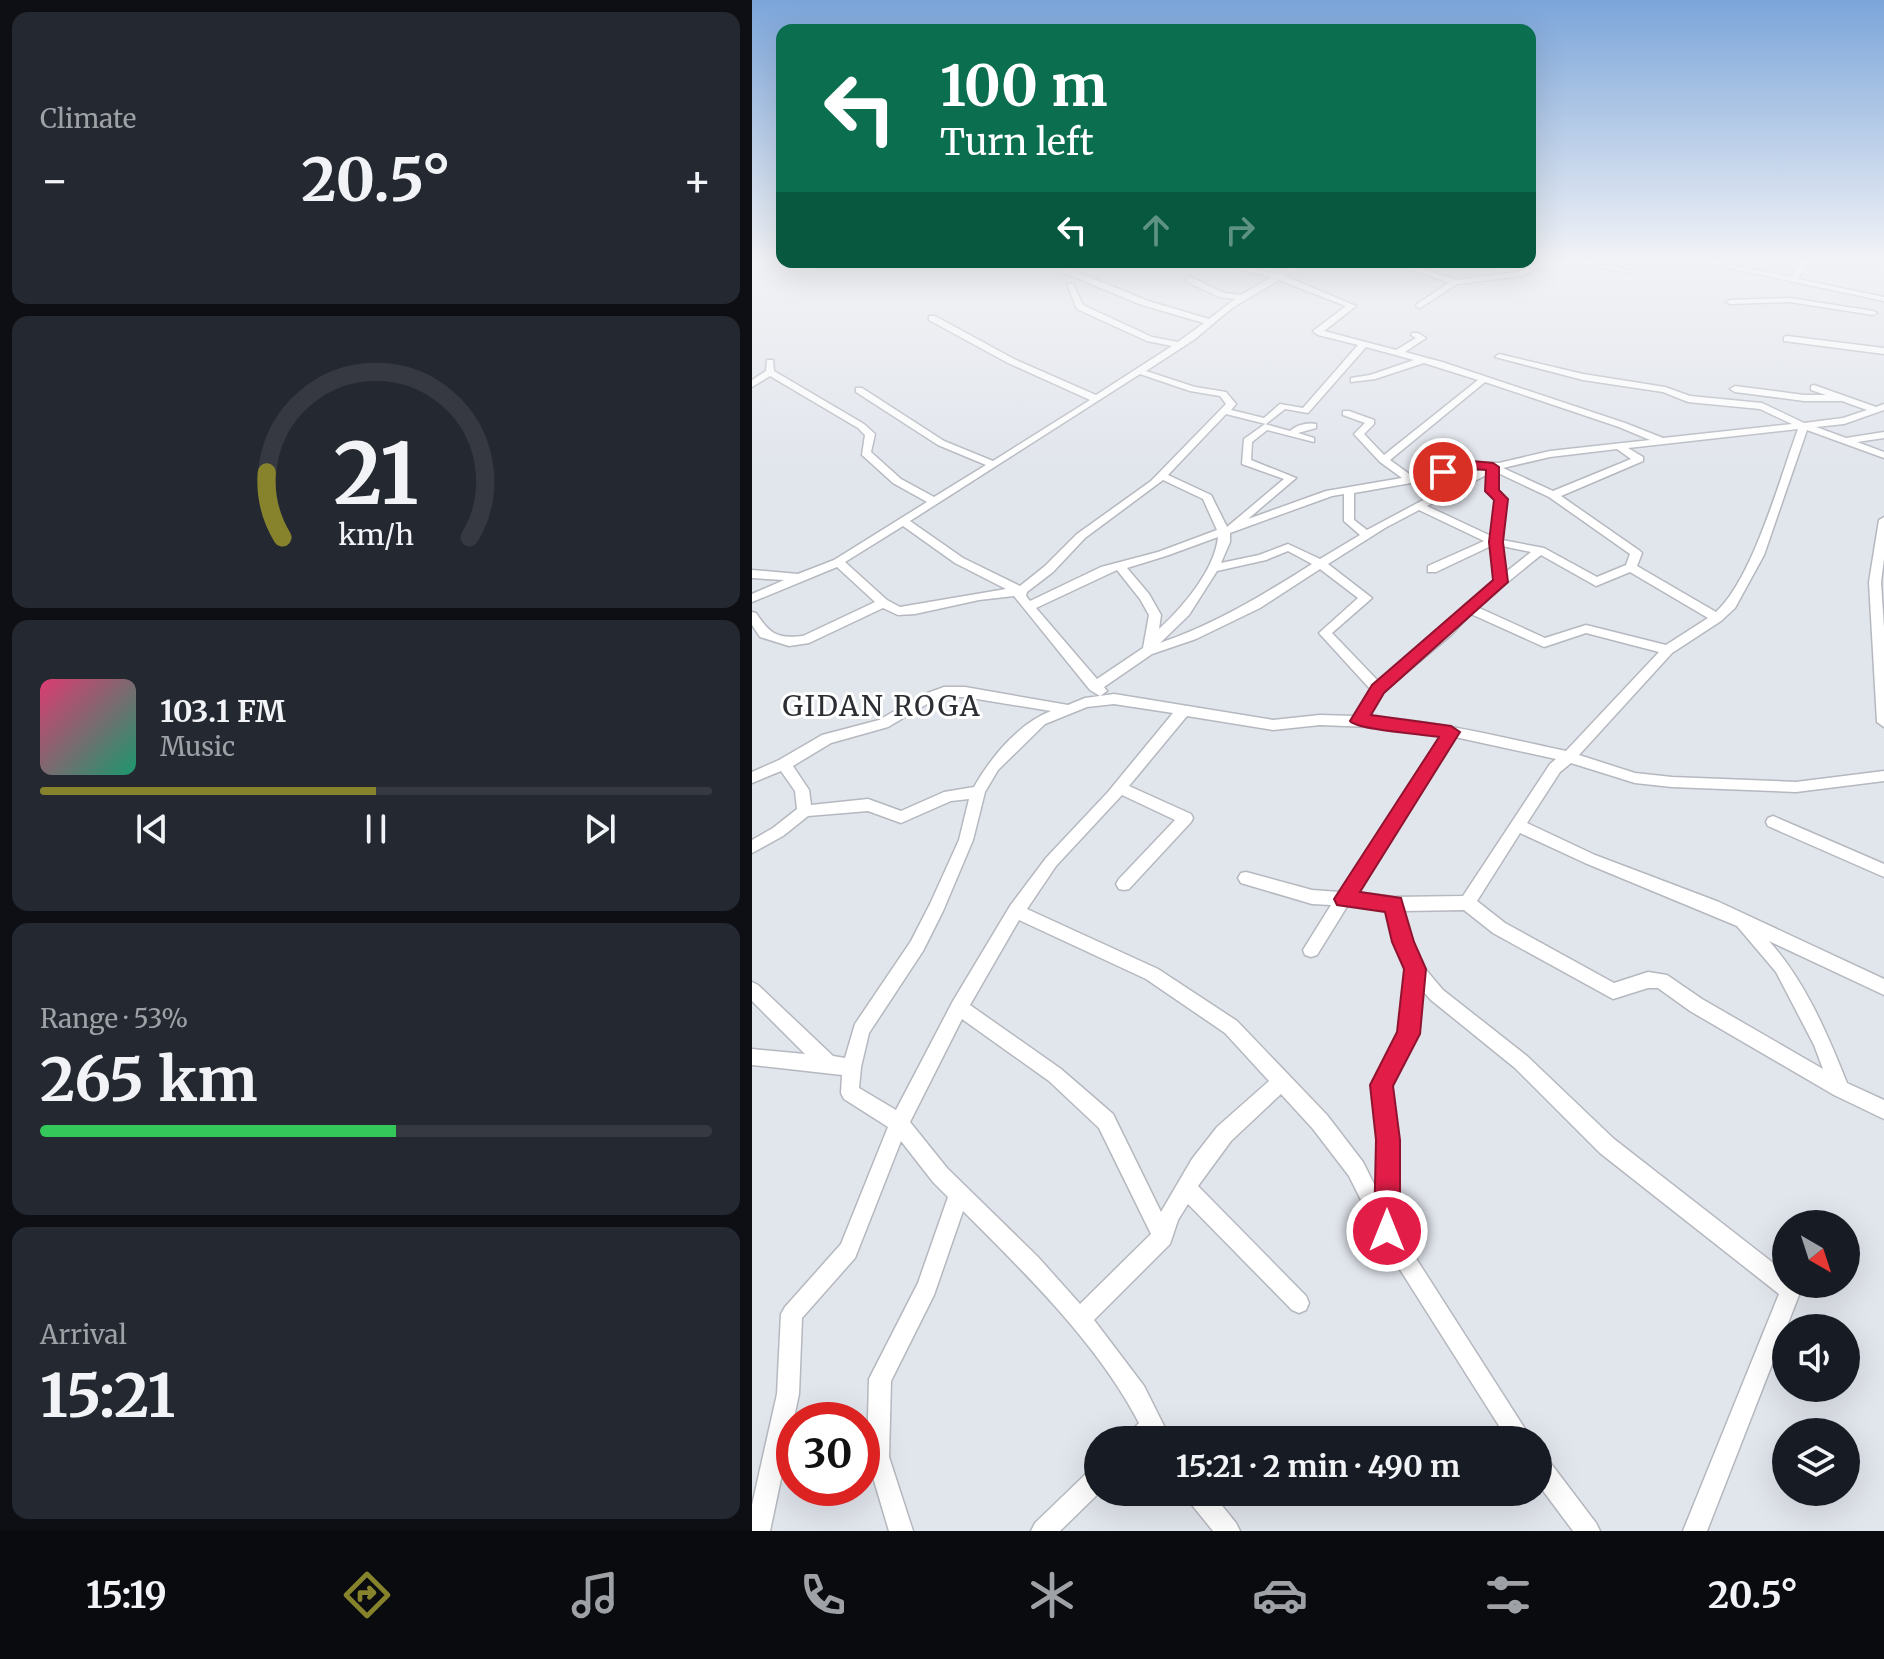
<!DOCTYPE html>
<meta charset="utf-8">
<style>
:root{--surface:#171b24;--page:#242831;--text:#f1f3f6;--muted:#9ea1a6;--line:#363941;--accent:#87832c}
body{margin:0;font-family:Merriweather,serif;background:var(--page);color:var(--text);height:100vh;display:flex;flex-direction:column;font-size:30px;white-space:nowrap}
*{box-sizing:border-box;margin:0}
p{font-size:26px;color:var(--muted)}
.icon{flex:none;width:44px;height:44px;fill:none;stroke:currentColor;stroke-width:2;stroke-linecap:round;stroke-linejoin:round}
.map{position:relative;flex:1;overflow:hidden}
.sheet{display:flex;flex-direction:column;gap:12px;padding:12px;background:#0d0f14;width:752px}
.sheet>*{flex:none}
.banner{position:absolute;left:24px;top:24px;width:760px;height:244px;border-radius:16px;box-shadow:0 8px 32px #0002;background:#0b6e4f;color:#fff;overflow:hidden}
.needle{width:52px;rotate:141deg}
.buttons{position:absolute;left:1020px;top:1210px;display:grid;gap:16px}
.buttons a{display:grid;place-items:center;width:88px;height:88px;border-radius:50%;background:var(--surface);box-shadow:0 8px 32px #0002;font-size:40px}
.speed{position:absolute;left:24px;top:1402px;display:flex;gap:16px;font-size:40px;font-weight:700;text-align:center}
.speed>*{display:grid;place-content:center;width:104px;height:104px;border-radius:50%;background:var(--surface);box-shadow:0 8px 32px #0002;line-height:1}
.speed .limit{border:12px solid #d22;background:#fff;color:#111}
.pin{position:absolute;display:grid;place-items:center;width:68px;height:68px;color:#fff;margin:-34px;border:4px solid #fff;border-radius:50%;box-shadow:0 2px 8px #0007}
.me{position:absolute;width:88px;margin:-44px;rotate:0deg;stroke-linejoin:round;filter:drop-shadow(0 0 6px #0008)}
.turn{display:flex;align-items:center;gap:28px;height:168px;padding:0 32px;font-size:36px}
.turn .icon{width:104px;height:104px;stroke-width:2.5}
.turn b{display:block;font-size:56px;line-height:68px}
.lanes{display:flex;align-items:center;height:76px;padding:0 32px;background:#0003;justify-content:center;gap:40px;direction:ltr}
.lanes .off{opacity:.35}
.big{font-size:60px;font-weight:700;line-height:1.1}
.sheet .widget{flex:1;display:flex;flex-direction:column;justify-content:center;gap:12px;min-width:0;padding:0 28px;border-radius:16px;background:var(--page)}
.sheet .dial{align-items:center;gap:0}
.dial svg{height:208px;overflow:visible;fill:none;stroke:var(--line);stroke-width:7;stroke-linecap:round;text-anchor:middle}
.dial text{fill:var(--text);stroke:none}
.song{display:flex;align-items:center;gap:24px}
.cover{width:96px;height:96px;border-radius:12px;background:linear-gradient(135deg,hsl(340 70% 55%),hsl(160 70% 35%))}
.played{height:8px;border-radius:4px;background:linear-gradient(90deg,var(--accent) 50%,var(--line) 50%)}
.keys{display:flex;justify-content:space-around;direction:ltr}
.heat{display:flex;justify-content:space-between;align-items:center;font-size:44px;direction:ltr}
.charge{height:12px;border-radius:6px;background:linear-gradient(90deg,#34c759 53%,var(--line) 0)}
.trip{position:absolute;left:332px;top:1426px;width:468px;height:80px;border-radius:40px;background:var(--surface);box-shadow:0 8px 32px #0002;font-weight:700;line-height:80px;text-align:center}
.tabs{display:flex;height:128px;justify-content:space-around;align-items:center;background:#090b0e;color:var(--muted)}
.tabs .icon{width:56px;height:56px}
.tabs .active{color:var(--accent)}
.tabs b{font-size:36px;color:var(--text)}
main{display:flex;flex:1;min-height:0}
.map>svg:first-child{display:block}
</style>
<main>
<section class="sheet">
<div class="widget"><p>Climate</p>
<div class="heat"><a>−</a><b class="big">20.5°</b><a>+</a></div>
</div>
<div class="widget dial"><svg viewBox="0 0 100 80">
<path d="M14 69A42 42 0 1 1 86 69"/>
<path d="M14 69A42 42 0 0 1 8 44" stroke="#87832c"/>
<text x="50" y="56" font-size="32" font-weight="700">21</text>
<text x="50" y="72" font-size="11">km/h</text>
</svg></div>
<div class="widget">
<div class="song"><i class="cover"></i><div><b>103.1 FM</b><p>Music</p></div></div>
<div class="played"></div>
<div class="keys"><svg class="icon" aria-label="previous" viewBox="0 0 24 24"><path d="M18 5L8 12l10 7zM5 5v14"/></svg><svg class="icon" aria-label="pause" viewBox="0 0 24 24"><path d="M8 5v14M16 5v14"/></svg><svg class="icon" aria-label="next" viewBox="0 0 24 24"><path d="M6 5l10 7-10 7zM19 5v14"/></svg></div>
</div>
<div class="widget"><p>Range · 53%</p><b class="big">265 km</b><div class="charge"></div></div>
<div class="widget"><p>Arrival</p><b class="big">15:21</b></div>
</section>
<div class="map">
<svg width="1132" height="1531" viewBox="0 0 1132 1531">
<rect width="100%" height="100%" fill="#e1e5ec"/>
<g fill="none" stroke-linecap="round" stroke-linejoin="round">
<defs>
<g id="street">
<path d="M795 259H805L770 276 705 284 668 308 664 306 665 304 697 283 639 262H650L704 280 765 272Z"/>
<path d="M812 259H826L880 271 876 273Z"/>
<path d="M935 259H949L1039 277 1050 259H1058L1046 279 1132 297V301Z"/>
<path d="M457 262H471L526 274 547 262H556L533 276 604 306 572 331 644 350 664 338 659 335 660 333H666L674 338 653 352 690 362 873 423 911 438 1040 424 1008 409 936 402 911 392 831 380 743 357 747 354 831 374 913 387 938 396 1010 403 1052 423 1091 418 1115 410 1090 401H1052L983 392 978 389 983 386 1052 395H1074L1059 390V386L1062 385 1124 407 1132 404V410L1092 424 1064 427 1094 438 1132 432V438L1105 442 1132 452V458L1055 430 1012 555 983 608 969 621 920 653 827 755 883 773 920 777 1044 782 1132 771V781L1044 792 920 787 883 783 819 763 808 772 775 823 843 855 967 902 1132 979V995L1017 941C1053 981 1075 1033 1095 1083L1132 1100V1119L1082 1095 938 1011 906 988H896L861 999 741 933 712 910 651 911 659 942 669 964 691 990 775 1056 862 1139 1034 1273V1284H1047L1049 1290 955 1531H931L1027 1294 848 1153 763 1068 679 1000 669 989 665 1034 639 1086 645 1140 644 1227 780 1440H756L628 1238 597 1176 561 1129 529 1094 479 1141 446 1186 554 1296 557 1303 554 1310 547 1313 540 1310 436 1204 426 1220 418 1244 342 1320 392 1386 419 1440H375L378 1432 387 1423C346 1344 274 1274 211 1211L182 1295 139 1381 137 1457 161 1531H137L115 1457 117 1379 166 1283 196 1197 181 1182 149 1141 103 1258 50 1318 47 1394 18 1531H0V1505L25 1394 29 1314 33 1307 89 1244 136 1127 92 1099 89 1093 90 1075 0 1065V1049L53 1054 0 1001V982L6 985 81 1056 93 1058 103 1024 159 941 178 904 207 840 217 799 199 801 149 823 116 811 56 816 31 836 0 853V840L21 828 45 809 43 791 29 771 0 783V772L27 760 70 735 127 720 170 695 192 687H213L316 705 333 698 362 694 521 720 568 715 603 716 619 690 567 633 606 598 568 569 508 608 444 639 400 654 352 687 355 691 348 696 338 690 262 596 227 600 163 614 146 615 131 608 57 643 37 646 8 637 0 625V612L4 613C18 634 25 639 51 636L123 602 85 567 0 602V594L32 580 0 578V570L46 574 82 560 175 502 141 483 110 455 113 435 106 428 18 376 0 387V380L14 371 15 360H21L22 371 112 424 123 434 119 452 149 479 182 497 234 465 186 445 104 392V388H110L192 441 241 461 338 400 256 363 177 320V316H183L262 359 344 395 420 346 395 341 325 309 315 284H321L331 305 400 337 426 342 452 323 390 305 312 273V269H318L396 301 457 319 483 299 467 297 435 282V278H441L472 293 489 295 520 277ZM527 280 594 306 561 331 566 335 606 345 551 408 528 404 512 418 479 410 484 404 474 392 443 387 394 371 443 339 480 308ZM614 347 662 360 618 375 599 378V382L623 379 672 363 726 380 632 455 612 434 622 424V420L597 411H591V415L613 423 602 434 628 462 650 478 574 491 496 519 544 478 499 460 500 442 515 430 562 442V438L546 433 564 428V424C556 422 544 425 538 431L513 424 492 439 490 464 532 479 475 527 459 495 416 475 474 414 514 424 533 409 556 413ZM388 374 438 391 468 396 474 404 399 481 325 534 293 566 268 586 211 558 158 521ZM733 382 867 427 898 440 798 451 747 463 720 462 660 476 638 460ZM1046 429C1028 478 1001 578 964 612L885 566 890 553 888 551 809 496 891 461V457L876 448ZM865 449 879 459 801 491 751 468 798 457ZM720 468H731L615 530 602 520V493L659 483ZM746 473 797 497 878 554 874 565 845 577 792 548 750 540 754 499 745 490ZM736 474 735 491 744 500 739 536 675 506ZM411 480 451 499 465 530 406 552 349 567 278 601 274 596 275 592 301 572 333 538ZM592 494V521L608 535 568 559 536 544 507 555 469 563 478 542V533L580 496ZM667 510 732 541 676 566V572H684L739 546 743 581 713 605 691 629 627 682 580 633 620 598 576 564 633 528ZM151 526 203 563 254 589 148 607 135 600 93 562ZM466 537C463 570 430 608 407 629L409 615 397 594 375 568 414 556ZM750 546 779 552 754 572ZM536 551 560 564C511 595 463 624 408 643L437 615 465 571 514 560ZM789 555 844 586 878 572 956 618 914 645 834 625 793 638 725 607ZM365 570 388 599 397 615 391 648 345 679 284 608ZM719 614 792 647 834 633 907 652 814 751C749 737 683 720 616 717L631 692 699 635ZM193 697H213L299 711C266 724 239 757 222 787L192 792 149 811 116 799 59 805 57 790 41 766 79 743 136 727 180 701ZM362 704 421 713 356 792 294 858 258 906 201 1001 144 1110 107 1088 109 1067 117 1033 171 951 191 911 221 840 233 792 246 770 293 724 335 707ZM435 716 521 730 568 725 645 728 690 735 588 892 560 890 494 872 489 873 486 878 489 883 560 904 579 905 551 950 553 955 559 957 565 955 596 905 635 909 643 942 655 969 647 1033 621 1085 627 1140 626 1192 611 1162 575 1115 485 1021 406 969 275 909 304 866 370 795 423 820 367 879 364 884 367 889 372 890 377 889 439 822 441 818 439 814 377 786ZM703 737 804 759 798 764 711 896 642 897 604 892ZM768 833 833 863 985 926 1024 972 1062 1045 1071 1069 950 999 915 975 896 972 862 983 753 923 725 901ZM267 920 394 979 473 1033 517 1081 465 1127 440 1159 409 1212 361 1114 309 1069 218 1005ZM210 1019 297 1081 347 1128 399 1234 328 1304 286 1257 195 1168 158 1122Z"/>
<path d="M1038 298 1121 311 1125 313 1121 315 1038 302 978 304 974 302 978 300Z"/>
<path d="M1035 336 1132 348V354L1032 341V337Z"/>
<path d="M1132 517V559L1129 582 1132 627V727L1125 722 1117 582 1127 520Z"/>
<path d="M1021 816 1132 864V877L1016 826 1014 822 1016 818Z"/>
<path d="M786 1454 794 1457 844 1523 848 1531H821L786 1484Z"/>
<path d="M346 1466V1492H348L308 1531H279L283 1523 338 1470Z"/>
<path d="M432 1492H459L484 1523 488 1531H461L436 1500Z"/>
</g>
</defs>
<use href="#street" stroke="#b5b8bf" stroke-width="3"/>
<use href="#street" fill="#fff" fill-rule="evenodd"/>
</g>
<linearGradient id="sky" x2="0" y2="1"><stop stop-color="#7ba5da"/><stop offset="0.55" stop-color="#f2f3f6"/><stop offset="1" stop-color="#f2f3f6" stop-opacity="0"/></linearGradient>
<rect width="1132" height="473" fill="url(#sky)"/>
<path fill="#e11d48" stroke="#92132f" stroke-width="2" d="M720 461 741 463 747 467V490L756 499 751 542 756 582 632 693 619 715 699 726 708 732 608 892 649 898 662 942 674 969 668 1034 641 1086 648 1140V1231L644 1240 635 1244 626 1240 622 1231 624 1140 618 1085 645 1032 652 969 640 942 633 912 585 905 582 899 687 737C670 734 606 730 598 721L620 685 741 580 737 542 742 500 733 491 734 470 720 469 691 476 684 472Z"/>
<g text-anchor="middle" stroke-width="6" stroke-linejoin="round" paint-order="stroke">
<g font-size="28" letter-spacing="2" fill="#2b2e33" stroke="#fff">
<text x="130" y="716">GIDAN ROGA</text>
</g>
</g>
</svg>
<div class="buttons">
<a><svg class="needle" viewBox="-14 -14 28 28"><path d="M0-13l5 13h-10z" fill="#e53935"/><path d="M0 13l5-13h-10z" fill="#9ea1a6"/></svg></a>
<a><svg class="icon" aria-label="sound" viewBox="0 0 24 24"><path d="M4 9h4l5-4v14l-5-4H4zM17 9q2 3 0 6"/></svg></a>
<a><svg class="icon" aria-label="layers" viewBox="0 0 24 24"><path d="M12 4l9 5-9 5-9-5zM3 14l9 5 9-5"/></svg></a>
</div>
<div class="speed"><div class="limit">30</div></div>
<div class="pin" style="left:691px;top:472px;background:#d93025"><svg class="icon" aria-label="arrive" viewBox="0 0 24 24"><path d="M6 21V4h12l-3 4 3 4H6"/></svg></div>
<svg class="me" style="left:635px;top:1231px" viewBox="-20 -20 40 40"><circle r="17" fill="#e11d48" stroke="#fff" stroke-width="3"/><path d="M0-11L8 9 0 5-8 9z" fill="#fff"/></svg>
<div class="trip">15:21 · 2 min · 490 m</div>
<div class="banner">
<div class="turn"><svg class="icon" aria-label="left" viewBox="0 0 24 24"><path d="M17 20v-9H6M10 6l-5 5 5 5"/></svg><div><b>100 m</b>Turn left</div></div>
<div class="lanes"><svg class="icon" aria-label="left" viewBox="0 0 24 24"><path d="M17 20v-9H6M10 6l-5 5 5 5"/></svg><svg class="icon off" aria-label="ahead" viewBox="0 0 24 24"><path d="M12 20V5M6 11l6-6 6 6"/></svg><svg class="icon off" aria-label="right" viewBox="0 0 24 24"><path d="M7 20v-9h11M14 6l5 5-5 5"/></svg></div>
</div>
</div>
</main>
<nav class="tabs">
<b>15:19</b>
<svg class="icon active" aria-label="directions" viewBox="0 0 24 24"><path d="M12 3l9 9-9 9-9-9zM9 14v-3h6M13 9l2 2-2 2"/></svg>
<svg class="icon" aria-label="music" viewBox="0 0 24 24"><path d="M9 18V5l10-2v13"/><circle cx="6" cy="18" r="3"/><circle cx="16" cy="16" r="3"/></svg>
<svg class="icon" aria-label="phone" viewBox="0 0 24 24"><path d="M5 4h4l2 5-3 2q2 4 5 5l2-3 5 2v4C11 20 4 13 5 4z"/></svg>
<svg class="icon" aria-label="climate" viewBox="0 0 24 24"><path d="M12 3v18M4 7l16 10M4 17L20 7"/></svg>
<svg class="icon" aria-label="car" viewBox="0 0 24 24"><path d="M5 17H2v-5l4-1 3-4h7l3 4 3 1v5h-3M9 17h6M6 11h13"/><circle cx="7" cy="17" r="2"/><circle cx="17" cy="17" r="2"/></svg>
<svg class="icon" aria-label="filters" viewBox="0 0 24 24"><path d="M4 7h16M4 17h16"/><circle cx="9" cy="7" r="2"/><circle cx="15" cy="17" r="2"/></svg>
<b>20.5°</b>
</nav>
